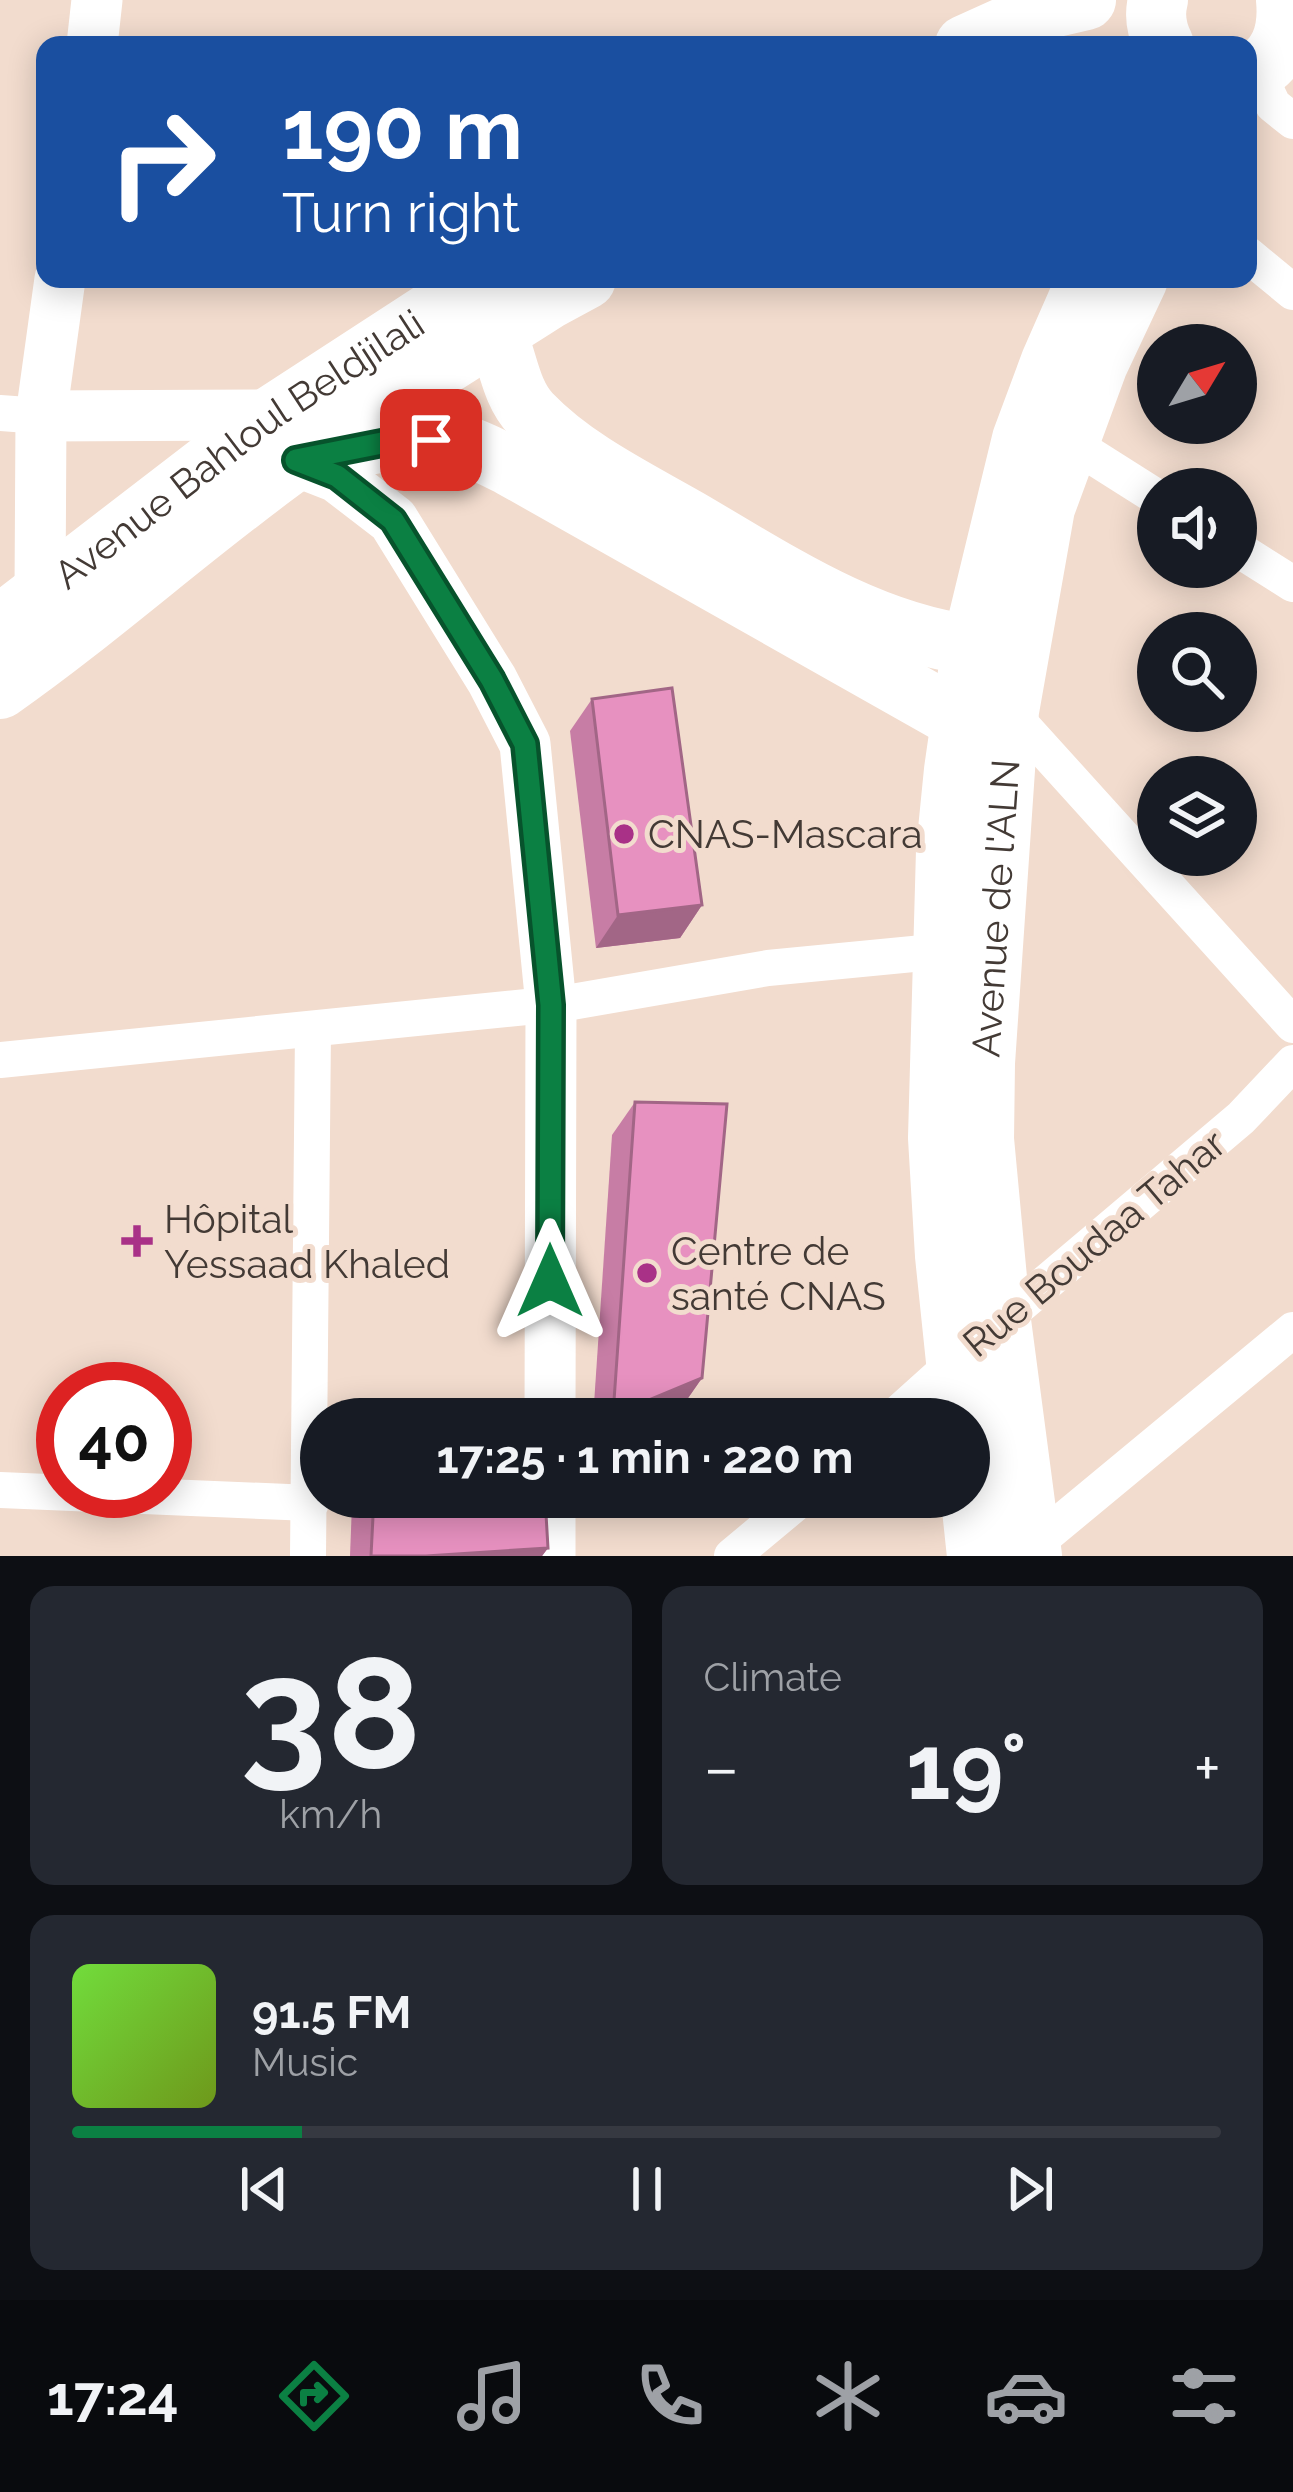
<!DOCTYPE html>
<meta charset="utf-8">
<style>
:root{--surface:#171b24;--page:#242831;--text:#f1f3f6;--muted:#9ea1a6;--line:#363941;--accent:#0b8043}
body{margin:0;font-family:Raleway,sans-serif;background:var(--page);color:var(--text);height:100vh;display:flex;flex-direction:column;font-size:45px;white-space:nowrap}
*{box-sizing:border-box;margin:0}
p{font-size:39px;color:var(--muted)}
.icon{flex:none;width:66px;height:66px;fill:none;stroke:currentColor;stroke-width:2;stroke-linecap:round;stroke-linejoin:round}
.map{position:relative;height:1556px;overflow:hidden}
.drawer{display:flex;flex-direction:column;gap:30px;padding:30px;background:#0d0f14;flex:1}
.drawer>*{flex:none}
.top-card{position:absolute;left:36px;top:36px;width:1221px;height:252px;border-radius:24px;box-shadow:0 6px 30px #0003;background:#1a4fa0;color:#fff;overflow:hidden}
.needle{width:78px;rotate:52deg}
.tools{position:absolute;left:1137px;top:324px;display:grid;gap:24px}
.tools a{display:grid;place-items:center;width:120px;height:120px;border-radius:50%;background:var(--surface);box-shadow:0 6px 30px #0003;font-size:60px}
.speed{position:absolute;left:36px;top:1362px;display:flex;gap:24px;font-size:60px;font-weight:700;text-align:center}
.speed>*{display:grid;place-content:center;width:156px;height:156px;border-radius:50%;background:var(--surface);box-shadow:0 6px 30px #0003;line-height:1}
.speed .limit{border:18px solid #d22;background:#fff;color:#111}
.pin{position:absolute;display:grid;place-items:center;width:102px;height:102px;color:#fff;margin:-51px;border-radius:24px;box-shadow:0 6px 18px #0006}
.me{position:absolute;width:132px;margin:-66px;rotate:0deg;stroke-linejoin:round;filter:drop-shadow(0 0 9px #0008)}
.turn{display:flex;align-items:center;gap:42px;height:252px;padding:0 48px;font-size:54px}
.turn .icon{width:156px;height:156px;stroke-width:2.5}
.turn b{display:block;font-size:84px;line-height:102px}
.big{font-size:90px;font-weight:700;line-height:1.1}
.drawer .card{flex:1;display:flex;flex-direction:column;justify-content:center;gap:18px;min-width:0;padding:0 42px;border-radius:24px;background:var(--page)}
.drawer .dial{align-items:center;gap:0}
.dial b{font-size:156px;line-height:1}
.song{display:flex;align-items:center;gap:36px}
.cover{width:144px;height:144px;border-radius:18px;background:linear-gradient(135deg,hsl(100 70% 55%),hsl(80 70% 35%))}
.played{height:12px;border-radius:6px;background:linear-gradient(90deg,var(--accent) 20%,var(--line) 20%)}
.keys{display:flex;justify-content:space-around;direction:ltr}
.heat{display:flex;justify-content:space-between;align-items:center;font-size:66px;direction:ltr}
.drawer .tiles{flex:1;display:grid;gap:30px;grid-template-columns:1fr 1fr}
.card:last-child{grid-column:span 2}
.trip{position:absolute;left:300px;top:1398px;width:690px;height:120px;border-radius:60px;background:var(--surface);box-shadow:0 6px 30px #0003;font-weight:700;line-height:120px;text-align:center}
.dock{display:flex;height:192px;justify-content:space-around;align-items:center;background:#090b0e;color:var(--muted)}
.dock .icon{width:84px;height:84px}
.dock .selected{color:var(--accent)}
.dock b{font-size:54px;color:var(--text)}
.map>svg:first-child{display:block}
</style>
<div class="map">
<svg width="1293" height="1556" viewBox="0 0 1293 1556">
<rect width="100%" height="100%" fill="#f2dcce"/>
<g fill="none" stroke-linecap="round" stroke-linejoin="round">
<g stroke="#fff" stroke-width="36">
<path d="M1257 71 1273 105 1293 121"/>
<path d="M1248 255 1293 292"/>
<path d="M0 413 41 416"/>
<path d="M1068 441 1158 498"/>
<path d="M1236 548 1293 584"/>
<path d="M1009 711 1293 1025"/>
<path d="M0 1060 566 1003 768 968 944 951"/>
<path d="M892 1419 1001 1321 1241 1118 1293 1063"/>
<path d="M0 1490 311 1503"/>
<path d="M1031 1547 1293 1330"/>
<path d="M308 1556 313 1029"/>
<path d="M732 1556 803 1497"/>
</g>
<g stroke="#fff" stroke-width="51">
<path d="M92 45 97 0"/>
<path d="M41 416 273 415"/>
<path d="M296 461 337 477 393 520 492 680 525 744 551 1005 550 1419"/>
<path d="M44 625 40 593 41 416 60 279"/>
<path d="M550 1556V1497"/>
</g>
<g stroke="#fff" stroke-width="60">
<path d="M1158 0C1154 15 1157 31 1164 45"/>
<path d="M965 45 1043 10 1086 0"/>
<path d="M1248 75C1280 61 1289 32 1286 0"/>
<path d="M455 296C463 299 473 303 479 308 509 336 503 385 531 414 574 459 636 489 690 520 779 572 868 632 972 645"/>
<path d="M296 461C349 450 412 428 466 446 481 451 496 459 510 466L960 720"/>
<path id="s1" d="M0 625 273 415 482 279"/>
<path d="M0 689C101 618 192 535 292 463 374 405 464 354 549 299L586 279"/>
<path d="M962 1419 945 1256 938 1138 946 850 954 770 972 645 1022 439 1051 361 1087 279"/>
<path d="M969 1481 977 1556"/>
<path id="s2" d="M1032 1556 1001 1321 984 1139 985 1063 1009 711 1045 508 1098 364 1138 279"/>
</g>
</g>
<g fill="#c77da5">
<path d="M592 699 702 905 680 938 596 948 570 731Z"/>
<path d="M635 1102 702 1378 679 1411 658 1419H593L612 1135Z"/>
<path d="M357 1497H545L548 1548 542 1556H350L352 1504Z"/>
</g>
<g fill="#a26686">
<path d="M702 905 680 938 596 948 618 915Z"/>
<path d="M702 1378 679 1411 658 1419H610L613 1415Z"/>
<path d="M548 1548 542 1556H426Z"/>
</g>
<g fill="#e791c0" stroke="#a26686" stroke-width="3">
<path d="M672 688 702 905 618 915 592 699Z"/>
<path d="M635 1102 727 1104 702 1378 613 1415Z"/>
<path d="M374 1497H545L548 1548 426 1556H371Z"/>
</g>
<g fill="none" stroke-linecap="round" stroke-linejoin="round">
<defs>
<path id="route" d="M431 440 392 441 296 460 337 476 393 520 492 680 525 744 551 1005 550 1281"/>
</defs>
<use href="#route" stroke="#07532c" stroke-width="30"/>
<use href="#route" stroke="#0b8043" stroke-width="21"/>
</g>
<g fill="#a93187" stroke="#f2dcce" stroke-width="4.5">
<circle cx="624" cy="834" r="12"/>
<path d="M131 1223h12v12h12v12h-12v12h-12v-12h-12v-12h12z"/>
<circle cx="647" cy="1273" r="12"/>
</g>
<g text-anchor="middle" stroke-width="10" stroke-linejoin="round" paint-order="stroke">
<g font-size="39" fill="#433a35" stroke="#f2dcce">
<text dy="14" stroke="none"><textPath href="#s1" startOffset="297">Avenue Bahloul Beldjilali</textPath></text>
<text dy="14" stroke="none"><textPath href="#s2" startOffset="651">Avenue de l'ALN</textPath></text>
<text transform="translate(1094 1243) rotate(-40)" y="14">Rue Boudaa Tahar</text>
</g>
<g font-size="39" fill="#433a35" stroke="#f2dcce" text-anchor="start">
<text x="648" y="848">CNAS-Mascara</text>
<text x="164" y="1233">Hôpital<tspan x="164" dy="45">Yessaad Khaled</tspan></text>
<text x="671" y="1265">Centre de<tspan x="671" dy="45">santé CNAS</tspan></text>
</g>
</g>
</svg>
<div class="tools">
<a><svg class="needle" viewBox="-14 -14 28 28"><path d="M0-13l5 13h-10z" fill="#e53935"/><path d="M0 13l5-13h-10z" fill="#9ea1a6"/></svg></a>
<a><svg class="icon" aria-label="sound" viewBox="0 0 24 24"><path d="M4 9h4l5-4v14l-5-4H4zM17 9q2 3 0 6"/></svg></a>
<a><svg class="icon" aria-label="search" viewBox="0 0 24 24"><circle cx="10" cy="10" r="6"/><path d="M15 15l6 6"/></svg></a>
<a><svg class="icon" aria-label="layers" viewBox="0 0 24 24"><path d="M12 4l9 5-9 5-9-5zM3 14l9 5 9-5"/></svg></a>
</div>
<div class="speed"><div class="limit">40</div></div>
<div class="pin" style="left:431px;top:440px;background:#d93025"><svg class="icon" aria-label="arrive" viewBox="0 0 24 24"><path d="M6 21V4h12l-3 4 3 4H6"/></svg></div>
<svg class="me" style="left:550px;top:1281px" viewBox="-20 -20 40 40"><path d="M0-17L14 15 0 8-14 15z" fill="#0b8043" stroke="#fff" stroke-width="4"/></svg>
<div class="trip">17:25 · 1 min · 220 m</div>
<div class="top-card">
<div class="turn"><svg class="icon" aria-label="right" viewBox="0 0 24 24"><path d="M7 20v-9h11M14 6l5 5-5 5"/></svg><div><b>190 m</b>Turn right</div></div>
</div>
</div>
<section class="drawer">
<div class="tiles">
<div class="card dial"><b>38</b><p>km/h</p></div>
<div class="card"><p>Climate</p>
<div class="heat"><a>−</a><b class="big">19°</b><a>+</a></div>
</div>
<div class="card">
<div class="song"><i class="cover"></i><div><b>91.5 FM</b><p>Music</p></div></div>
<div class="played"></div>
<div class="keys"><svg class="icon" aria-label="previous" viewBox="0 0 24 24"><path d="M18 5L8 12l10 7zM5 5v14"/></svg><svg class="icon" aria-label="pause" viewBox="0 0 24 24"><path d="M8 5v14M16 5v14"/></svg><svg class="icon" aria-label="next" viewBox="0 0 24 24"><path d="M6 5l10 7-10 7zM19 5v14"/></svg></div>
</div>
</div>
</section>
<nav class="dock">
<b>17:24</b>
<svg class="icon selected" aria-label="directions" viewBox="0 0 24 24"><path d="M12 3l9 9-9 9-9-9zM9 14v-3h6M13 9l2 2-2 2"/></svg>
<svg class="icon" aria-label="music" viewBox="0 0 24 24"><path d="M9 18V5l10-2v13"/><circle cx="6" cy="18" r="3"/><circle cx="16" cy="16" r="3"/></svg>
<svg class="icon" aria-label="phone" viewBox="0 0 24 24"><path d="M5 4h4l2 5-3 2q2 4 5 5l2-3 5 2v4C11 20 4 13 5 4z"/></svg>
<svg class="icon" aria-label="climate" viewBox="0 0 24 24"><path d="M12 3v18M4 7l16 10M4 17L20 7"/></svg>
<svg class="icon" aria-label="car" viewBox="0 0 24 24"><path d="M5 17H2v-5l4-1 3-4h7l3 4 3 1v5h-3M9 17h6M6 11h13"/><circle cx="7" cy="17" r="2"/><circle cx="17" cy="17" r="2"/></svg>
<svg class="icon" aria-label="filters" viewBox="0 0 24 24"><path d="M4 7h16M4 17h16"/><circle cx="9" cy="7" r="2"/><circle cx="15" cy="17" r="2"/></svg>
</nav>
